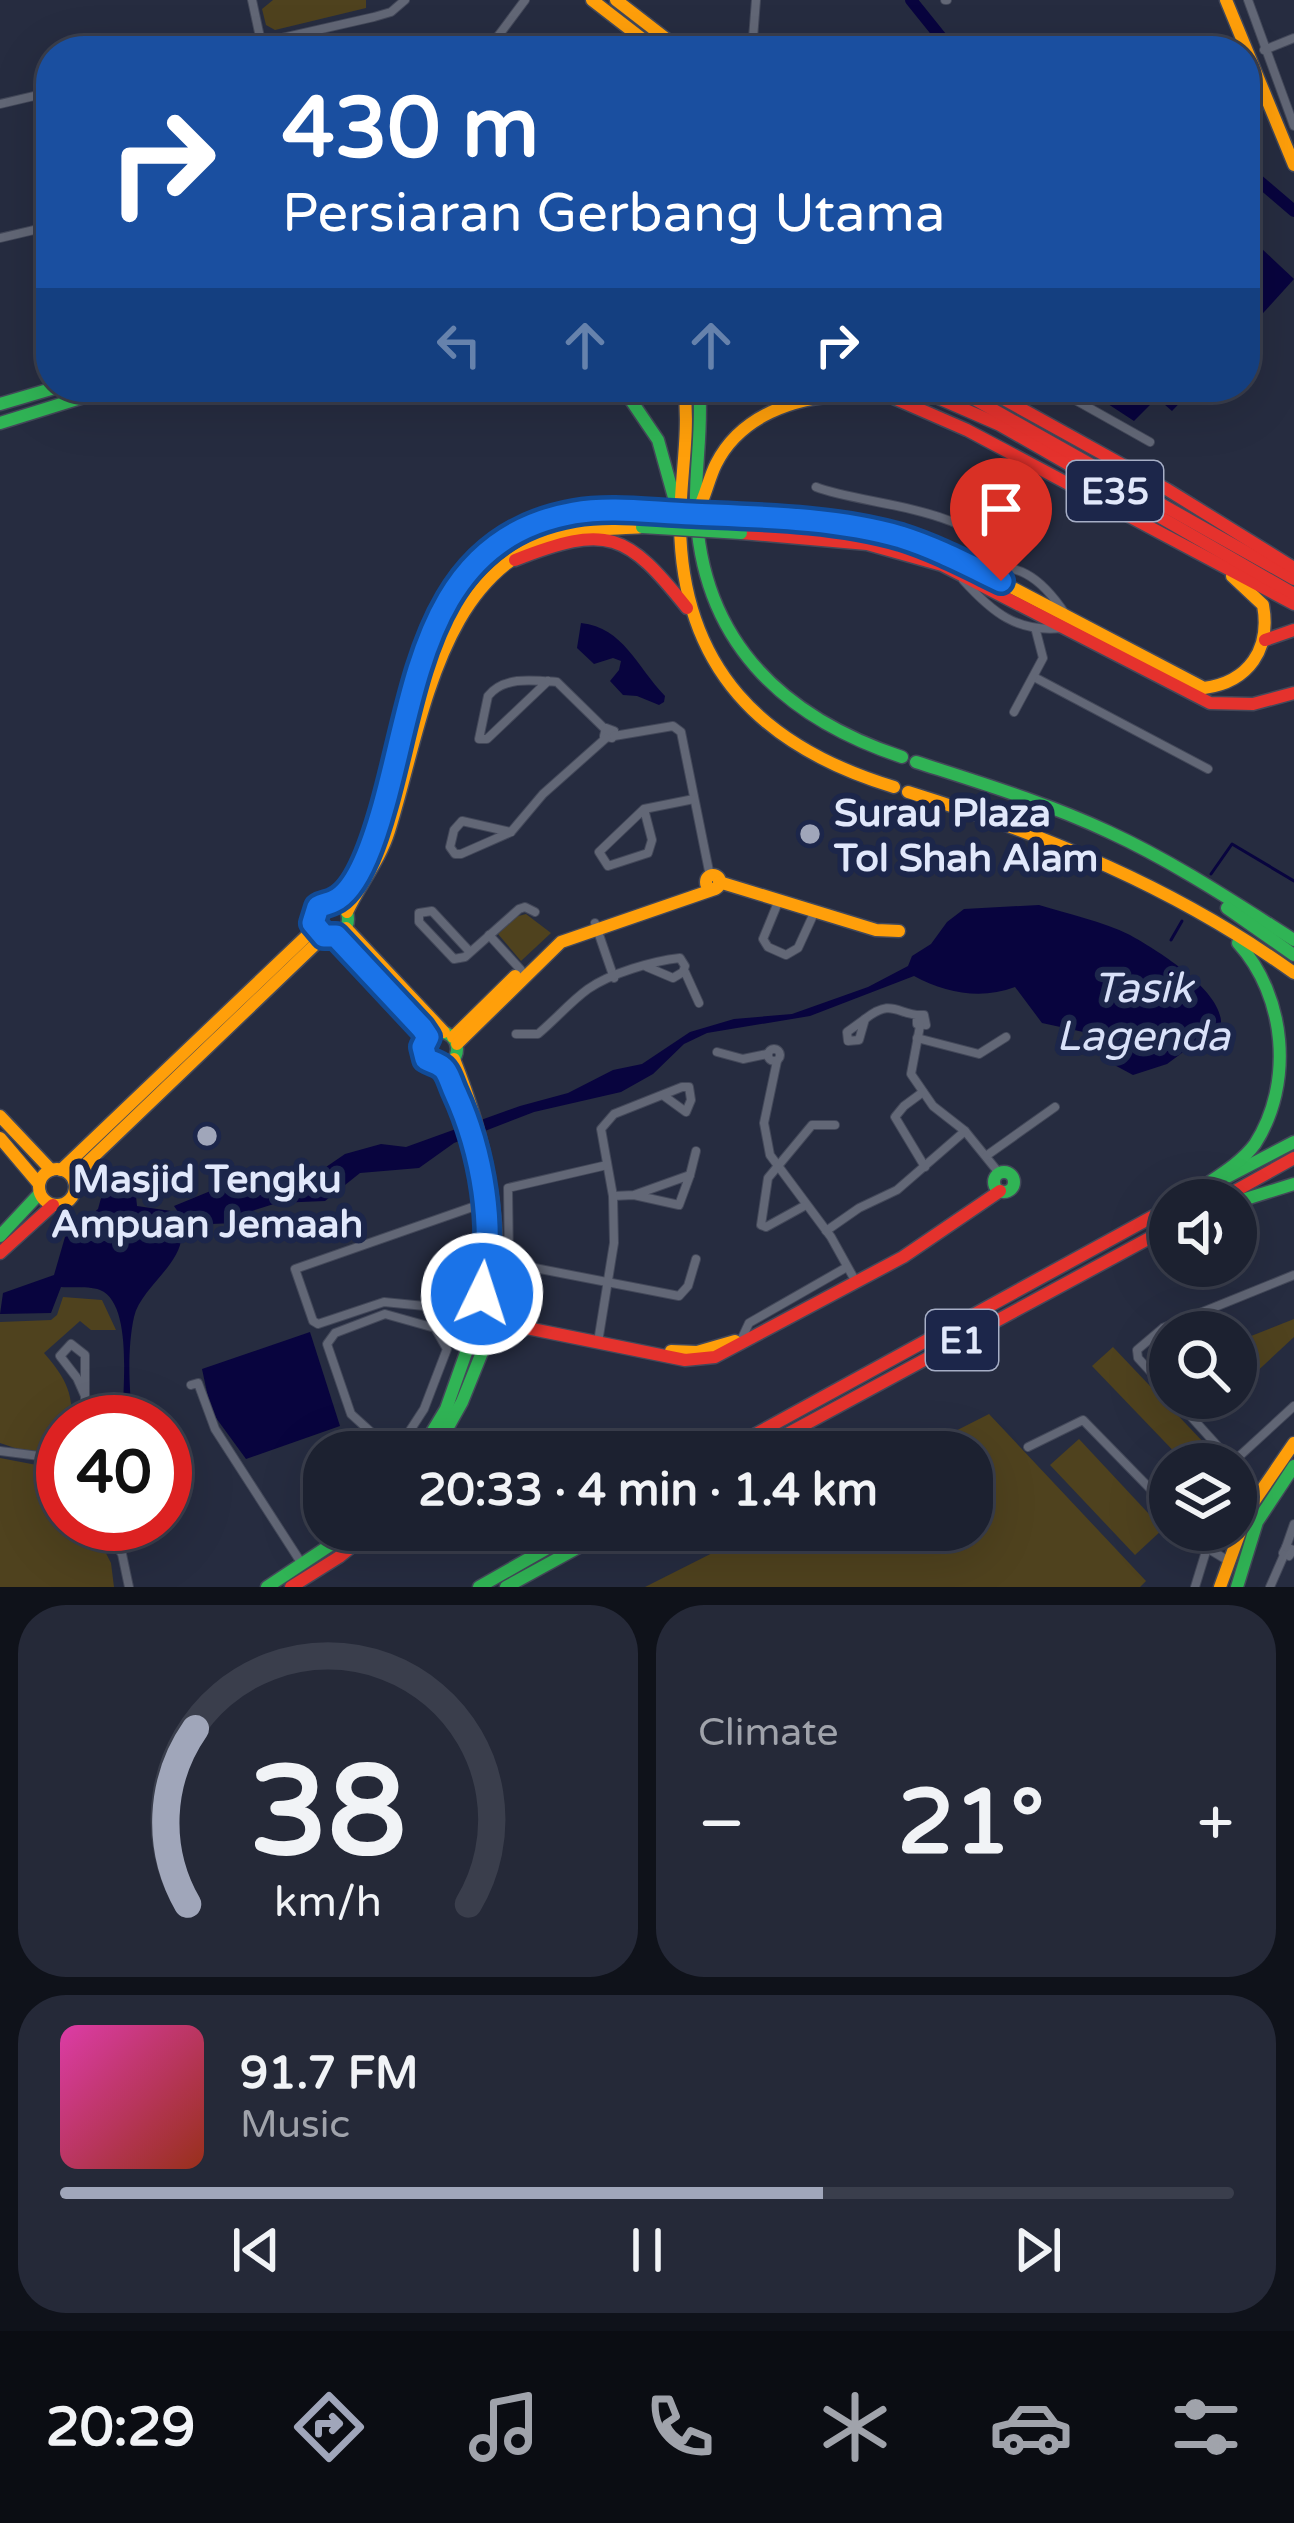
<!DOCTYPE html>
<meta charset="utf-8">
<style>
:root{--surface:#1c2130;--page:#252938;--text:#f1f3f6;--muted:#a0a3ab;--line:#3a3e4c;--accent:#a0a6ba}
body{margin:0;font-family:"Varela Round",sans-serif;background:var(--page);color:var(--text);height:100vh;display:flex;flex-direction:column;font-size:45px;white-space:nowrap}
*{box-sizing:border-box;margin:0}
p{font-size:39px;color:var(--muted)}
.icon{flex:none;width:66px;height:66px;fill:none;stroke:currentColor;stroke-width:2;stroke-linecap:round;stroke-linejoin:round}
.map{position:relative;height:1587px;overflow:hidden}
.drawer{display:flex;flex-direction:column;gap:18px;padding:18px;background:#0f121a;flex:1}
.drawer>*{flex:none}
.banner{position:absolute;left:36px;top:36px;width:1224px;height:366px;border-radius:48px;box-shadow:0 12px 48px #0002,0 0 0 3px var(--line);background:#1a4fa0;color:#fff;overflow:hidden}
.buttons{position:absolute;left:1149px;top:1179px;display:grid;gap:24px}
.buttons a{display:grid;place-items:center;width:108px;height:108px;border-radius:50%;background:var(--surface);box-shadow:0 12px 48px #0002,0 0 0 3px var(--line);font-size:60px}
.speed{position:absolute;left:36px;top:1395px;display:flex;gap:24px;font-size:60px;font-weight:700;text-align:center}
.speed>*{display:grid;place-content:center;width:156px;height:156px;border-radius:50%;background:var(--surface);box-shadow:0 12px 48px #0002,0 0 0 3px var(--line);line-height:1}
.speed .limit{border:18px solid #d22;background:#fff;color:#111}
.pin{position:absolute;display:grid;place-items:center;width:102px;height:102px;color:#fff;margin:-123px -51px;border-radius:50% 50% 50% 0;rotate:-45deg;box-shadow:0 0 12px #0007}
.pin .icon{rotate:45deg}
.me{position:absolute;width:132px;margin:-66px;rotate:4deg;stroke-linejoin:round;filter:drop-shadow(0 0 9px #0008)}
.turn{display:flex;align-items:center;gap:42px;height:252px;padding:0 48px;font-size:54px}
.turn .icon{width:156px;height:156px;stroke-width:2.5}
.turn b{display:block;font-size:84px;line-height:102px}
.lanes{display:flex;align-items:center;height:114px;padding:0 48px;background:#0003;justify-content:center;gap:60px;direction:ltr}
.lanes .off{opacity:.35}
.big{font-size:90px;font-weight:800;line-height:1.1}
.drawer .card{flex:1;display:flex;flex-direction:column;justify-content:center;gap:18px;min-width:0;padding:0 42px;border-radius:48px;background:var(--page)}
.drawer .dial{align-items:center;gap:0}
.dial svg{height:312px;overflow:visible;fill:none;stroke:var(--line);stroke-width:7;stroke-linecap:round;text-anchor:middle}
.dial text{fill:var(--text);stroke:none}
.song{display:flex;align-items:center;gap:36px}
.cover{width:144px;height:144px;border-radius:18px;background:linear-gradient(135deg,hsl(320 70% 55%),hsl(10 70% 35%))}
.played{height:12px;border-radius:6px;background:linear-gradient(90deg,var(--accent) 65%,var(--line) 65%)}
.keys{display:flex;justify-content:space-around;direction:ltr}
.heat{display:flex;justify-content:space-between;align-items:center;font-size:66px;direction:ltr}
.drawer .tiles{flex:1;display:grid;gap:18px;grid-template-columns:1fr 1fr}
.card:last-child{grid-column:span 2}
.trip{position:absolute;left:303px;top:1431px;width:690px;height:120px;border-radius:48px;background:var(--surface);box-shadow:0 12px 48px #0002,0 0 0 3px var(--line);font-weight:800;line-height:120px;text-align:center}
.menu{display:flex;height:192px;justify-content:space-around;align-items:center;background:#0b0d13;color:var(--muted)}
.menu .icon{width:84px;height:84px}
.menu .on{color:var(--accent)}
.menu b{font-size:54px;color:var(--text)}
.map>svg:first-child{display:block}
</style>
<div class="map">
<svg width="1294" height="1587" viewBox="0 0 1294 1587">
<rect width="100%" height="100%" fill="#262c40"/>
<g fill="#4f421e">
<path d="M273 0H366V8L275 30 266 25 262 9Z"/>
<path d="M526 914 551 933 521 961 498 934 515 917Z"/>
<path d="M63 1297 102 1300 116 1330H91L80 1321 44 1353C64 1376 73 1391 72 1422H63V1453L21 1450 0 1443V1322L51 1320 57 1315Z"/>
<path d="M1294 1319V1337L1236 1391V1342Z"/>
<path d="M1113 1347 1224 1464H1186L1092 1366Z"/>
<path d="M989 1414 1146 1581 1140 1587H645L758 1530H972V1452H914Z"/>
<path d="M1079 1439 1163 1529 1135 1555 1050 1465Z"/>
<path d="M0 1458 63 1470V1524H91L111 1563 114 1587H0Z"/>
</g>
<g fill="#08043e">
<path d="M1245 233 1294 279 1245 333Z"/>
<path d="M1082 387H1195L1172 411 1157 398 1134 421Z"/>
<path d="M581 623C624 628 636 666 665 696L664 702 659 705 637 696 623 695 610 681 619 670 621 661 613 658 594 664 577 648Z"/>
<path d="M1039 905C1068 914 1102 921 1130 935 1157 950 1223 991 1221 1024L1167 1064 1133 1075 1107 1061 1088 1033 1042 1023 1015 987C981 1000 946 993 914 976L810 1016 707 1033 684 1044 653 1074 621 1092 534 1112 454 1143 419 1168 360 1173 325 1201 277 1203 252 1211 235 1223 187 1225 174 1206 264 1169 280 1182 310 1178 345 1154 381 1144 406 1147 520 1106 568 1093 613 1070 642 1064 690 1032 734 1019 792 1014 868 987 908 966 912 956 931 944 947 922 964 909Z"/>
<path d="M118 1172 134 1177 137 1206 171 1211C206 1252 142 1281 134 1317 127 1349 129 1390 133 1422H125L123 1411C123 1383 132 1303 100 1290 90 1286 73 1288 61 1287L51 1313 0 1314 3 1293 54 1275 65 1237 98 1209 106 1180Z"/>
<path d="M310 1332 340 1426 246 1459 211 1411 202 1369Z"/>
</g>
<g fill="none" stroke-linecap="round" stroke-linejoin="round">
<g stroke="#08043e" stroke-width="3">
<path d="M1211 874 1232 844 1294 881"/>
<path d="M1171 940 1182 921"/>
</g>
<g stroke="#08043e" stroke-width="12">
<path d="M911 0 952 51"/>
<path d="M1245 169 1294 211"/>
</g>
<defs>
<g id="street">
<path d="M252 0 263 51"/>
<path d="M945 0H947"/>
<path d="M1248 0 1294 126"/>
<path d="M1264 50 1294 38"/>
<path d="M225 51 374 17 391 12 405 0"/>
<path d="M487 51 525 0"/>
<path d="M752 51 756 0"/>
<path d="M0 104 51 92"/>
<path d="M0 238 51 226"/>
<path d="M1052 387 1150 442"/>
<path d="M816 487C865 506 981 507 1001 564"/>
<path d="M970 565C1018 563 1039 574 1066 615"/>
<path d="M963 580C992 612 1017 633 1062 628"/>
<path d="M1034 677 1208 769"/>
<path d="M548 681 487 739H479L488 696C504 676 533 680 557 682L605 729"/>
<path d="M1014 712 1043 658 1036 631"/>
<path d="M606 728 614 731 612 738 604 736Z"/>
<path d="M614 736 673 726 681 732 710 876"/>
<path d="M644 809 652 840 648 853 608 866 599 852 644 809 694 799"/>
<path d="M511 832 462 821 454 830 450 847 455 854H461L511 832 543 794 606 738"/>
<path d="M779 900 763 939 768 947 786 955 798 948 815 911"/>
<path d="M595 923 614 978"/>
<path d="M489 935 521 970"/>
<path d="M470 952 432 911 419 913V922L454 959 465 957 519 909 525 907 535 912"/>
<path d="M685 972 699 1003"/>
<path d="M865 1019C894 996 898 1017 924 1015L926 1025 917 1024V1016"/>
<path d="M865 1019 859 1040 848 1041 847 1032Z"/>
<path d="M920 1026 911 1074 933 1106 965 1131 999 1173"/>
<path d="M516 1034H538C555 1020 570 1002 588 989 611 973 653 961 680 958L685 966 683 972 673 978 647 967"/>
<path d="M917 1038 979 1054 1006 1037"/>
<circle cx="774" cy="1055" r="6"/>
<path d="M717 1052 743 1059 767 1054"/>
<path d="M777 1061 764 1123 770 1155 831 1237 856 1282"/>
<path d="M923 1092 904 1106 895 1117 925 1167"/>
<path d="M986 1156 1055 1107"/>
<path d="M607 1165 508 1188 509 1263 679 1296 688 1286 696 1259"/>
<path d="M690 1175 696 1151"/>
<path d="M613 1196 634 1195 690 1175 679 1205 634 1195"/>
<path d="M806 1205 766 1227 761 1225 768 1178 812 1125H835"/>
<path d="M826 1231 859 1208 897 1190 965 1131"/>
<path d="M470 1299 445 1308 384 1302 318 1324 313 1321 295 1269 484 1203"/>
<path d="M446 1311 468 1329"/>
<path d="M742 1338 749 1323 847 1267"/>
<path d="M598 1342 614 1243 613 1196 601 1129 614 1114 682 1087H689L691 1100 686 1112 664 1096"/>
<path d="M191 1385 198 1383 215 1429 302 1564"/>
<path d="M1170 1393 1138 1358 1137 1350 1163 1328 1294 1275"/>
<path d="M1174 1398 1234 1464"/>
<path d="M85 1422V1355L71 1344 60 1356 77 1378 85 1396"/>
<path d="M1028 1447 1083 1420 1170 1509"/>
<path d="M0 1451 63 1459"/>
<path d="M393 1452 351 1414 327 1344 335 1333 385 1314 435 1328 447 1349 424 1409 396 1452"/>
<path d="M1233 1462 1294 1406"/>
<path d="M1236 1466 1249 1482 1250 1502"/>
<path d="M103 1524 122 1554 129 1587"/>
<path d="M1190 1530 1207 1548 1227 1560"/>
<path d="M1286 1547 1293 1550 1289 1556 1283 1553Z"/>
<path d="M1286 1547 1294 1524"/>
<path d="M1195 1587 1207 1548"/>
<path d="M1270 1587 1284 1555"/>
</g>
<g id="fast">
<path d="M622 387 658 440 675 501"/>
<path d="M699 387C703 427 695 466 696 506 700 640 782 717 902 757"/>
<path d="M0 404 58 387"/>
<path d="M0 423 116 387"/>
<path d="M916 762C981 783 1047 803 1109 832 1174 862 1234 902 1294 940"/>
<circle cx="330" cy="919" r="18"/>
<path d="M1227 908 1294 955"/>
<path d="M336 936 428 1037"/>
<circle cx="440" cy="1049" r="17"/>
<circle cx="1004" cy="1182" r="10"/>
<path d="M1225 1178 1294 1142"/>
<path d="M1188 1197C1209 1181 1239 1166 1255 1144 1294 1083 1286 996 1238 943"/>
<path d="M1236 1202 1294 1184"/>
<path d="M0 1236 40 1193"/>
<circle cx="484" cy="1315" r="21"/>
<path d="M420 1452 446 1409 473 1333"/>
<path d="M434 1452 462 1402 489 1335"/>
<path d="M267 1587 353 1530"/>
<path d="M479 1587 579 1530"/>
<path d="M506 1587 610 1530"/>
<path d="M1237 1587 1257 1522 1294 1466"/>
</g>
<g id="slow">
<path d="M592 0 658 51"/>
<path d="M616 0 682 51"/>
<path d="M1226 0 1294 165"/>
<path d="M684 387C690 433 680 478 680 525 682 668 762 747 894 787"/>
<path d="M707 387H722"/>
<path d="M699 508C706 494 709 478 716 464 740 416 794 397 844 396"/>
<path d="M742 517 860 529 946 553 1204 688C1249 682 1271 649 1263 605L1232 576"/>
<path d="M908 792C1046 835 1176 888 1294 973"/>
<circle cx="713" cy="882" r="7"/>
<path d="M719 882 876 930 899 931"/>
<path d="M333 902C369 865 380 818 393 770 432 619 456 503 642 512"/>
<path d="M347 912C360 884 380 860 389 831 424 721 439 557 578 532 599 528 621 529 642 527"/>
<path d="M346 928 444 1032"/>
<path d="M453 1037 515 976"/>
<path d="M457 1044 561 942 715 889"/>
<path d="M454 1059C486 1139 500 1213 497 1299"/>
<path d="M442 1066C478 1139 494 1213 482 1294"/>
<path d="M0 1116 51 1170"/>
<path d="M0 1138 39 1184"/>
<circle cx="57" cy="1187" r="18"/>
<path d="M61 1170 315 928"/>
<path d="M75 1184 88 1162 324 936"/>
<path d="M505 1313 530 1322"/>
<path d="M671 1351 697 1352 735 1341"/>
<path d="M1220 1587 1248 1510 1294 1443"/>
</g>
<g id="jam">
<path d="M832 387 889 396 967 430 1294 604"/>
<path d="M913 387 1000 425 1294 594"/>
<path d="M953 387 1294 579"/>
<path d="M982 387 1168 490 1294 568"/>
<path d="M741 533 867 544 942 565 1210 703 1253 704 1294 693"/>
<path d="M515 560C608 523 627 533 687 608"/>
<path d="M1265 640 1294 630"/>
<path d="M1219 1200 1294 1158"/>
<path d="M0 1253 53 1205"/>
<path d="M501 1327 517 1326 685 1360 715 1357 903 1257 1000 1191"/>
<path d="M723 1452 1170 1207"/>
<path d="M754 1452 1170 1227"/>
<path d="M291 1587 339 1557 372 1530"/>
</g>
</defs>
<use href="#street" stroke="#434859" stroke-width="10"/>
<use href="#fast" stroke="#434859" stroke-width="15"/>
<use href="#slow" stroke="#434859" stroke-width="15"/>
<use href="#jam" stroke="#434859" stroke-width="15"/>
<use href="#street" stroke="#626776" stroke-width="8"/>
<use href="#fast" stroke="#30b455" stroke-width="12"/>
<use href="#slow" stroke="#ff9f0a" stroke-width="12"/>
<use href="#jam" stroke="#e5322d" stroke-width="12"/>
<defs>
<path id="fast-bridge" d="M642 527 741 533"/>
<path id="slow-bridge" d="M642 512 742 517"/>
</defs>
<use href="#fast-bridge" stroke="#434859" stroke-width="15" stroke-linecap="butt"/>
<use href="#slow-bridge" stroke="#434859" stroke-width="15" stroke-linecap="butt"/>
<use href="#fast-bridge" stroke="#30b455" stroke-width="12"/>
<use href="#slow-bridge" stroke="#ff9f0a" stroke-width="12"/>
</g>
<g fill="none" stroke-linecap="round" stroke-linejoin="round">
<defs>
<path id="route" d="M482 1294C495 1228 483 1153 455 1092 452 1086 448 1071 442 1067 437 1063 431 1062 426 1059L423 1047 428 1037 422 1028 336 936H324L313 923 318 907C323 904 329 904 334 901 360 889 377 830 384 805 417 688 425 539 574 513 612 506 654 513 692 514 760 517 835 518 901 537 936 548 968 565 1001 581"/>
</defs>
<use href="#route" stroke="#114b97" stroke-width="30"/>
<use href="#route" stroke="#1a73e8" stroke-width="21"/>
</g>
<g fill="#a0a6ba" stroke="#1c264a" stroke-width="4.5">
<circle cx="810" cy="834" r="12"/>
<circle cx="207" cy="1136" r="12"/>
</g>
<g text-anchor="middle" stroke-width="12" stroke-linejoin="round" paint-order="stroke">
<g fill="#1c264a" stroke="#a6aec6" stroke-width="3">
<rect x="1067" y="461" width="96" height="60" rx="9"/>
<rect x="926" y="1310" width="72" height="60" rx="9"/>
</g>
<g font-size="36" font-weight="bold" fill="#e1e8fb">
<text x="1115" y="504">E35</text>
<text x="962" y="1353">E1</text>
</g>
<g font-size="39" font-weight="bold" fill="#e1e8fb" stroke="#1c264a" text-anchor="start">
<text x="834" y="826">Surau Plaza<tspan x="834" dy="45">Tol Shah Alam</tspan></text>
<text x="207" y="1192" text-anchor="middle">Masjid Tengku<tspan x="207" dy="45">Ampuan Jemaah</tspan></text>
</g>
<g font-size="42" font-style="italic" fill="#d9e1f9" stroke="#1c264a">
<text x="1143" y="1002">Tasik<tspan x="1143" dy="48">Lagenda</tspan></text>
</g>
</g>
</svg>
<div class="buttons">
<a><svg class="icon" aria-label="sound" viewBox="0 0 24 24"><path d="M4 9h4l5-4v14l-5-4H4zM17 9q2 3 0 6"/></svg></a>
<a><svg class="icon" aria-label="search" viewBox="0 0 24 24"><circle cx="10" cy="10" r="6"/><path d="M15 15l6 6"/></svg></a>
<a><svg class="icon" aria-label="layers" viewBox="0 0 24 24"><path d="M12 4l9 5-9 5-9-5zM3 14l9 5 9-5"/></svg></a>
</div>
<div class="speed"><div class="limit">40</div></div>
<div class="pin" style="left:1001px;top:581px;background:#d93025"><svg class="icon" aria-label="arrive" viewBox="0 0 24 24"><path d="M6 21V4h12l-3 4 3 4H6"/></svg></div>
<svg class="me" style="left:482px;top:1294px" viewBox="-20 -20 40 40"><circle r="17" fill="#1a73e8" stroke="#fff" stroke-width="3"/><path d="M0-11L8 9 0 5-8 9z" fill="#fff"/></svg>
<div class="trip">20:33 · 4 min · 1.4 km</div>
<div class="banner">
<div class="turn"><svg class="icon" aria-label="right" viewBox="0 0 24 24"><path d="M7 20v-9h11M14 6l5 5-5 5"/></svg><div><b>430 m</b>Persiaran Gerbang Utama</div></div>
<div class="lanes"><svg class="icon off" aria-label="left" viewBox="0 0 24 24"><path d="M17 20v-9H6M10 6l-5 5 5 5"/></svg><svg class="icon off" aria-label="ahead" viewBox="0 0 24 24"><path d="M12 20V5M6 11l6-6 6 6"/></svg><svg class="icon off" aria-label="ahead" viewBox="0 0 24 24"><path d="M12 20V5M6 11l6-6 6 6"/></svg><svg class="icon" aria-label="right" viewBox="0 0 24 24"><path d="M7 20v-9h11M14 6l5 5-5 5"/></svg></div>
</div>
</div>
<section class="drawer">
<div class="tiles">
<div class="card dial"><svg viewBox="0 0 100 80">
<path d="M14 69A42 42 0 1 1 86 69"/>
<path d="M14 69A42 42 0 0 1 16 24" stroke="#a0a6ba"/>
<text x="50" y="56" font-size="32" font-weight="700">38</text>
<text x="50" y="72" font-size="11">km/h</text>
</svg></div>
<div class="card"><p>Climate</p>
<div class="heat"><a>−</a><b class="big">21°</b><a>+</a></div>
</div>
<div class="card">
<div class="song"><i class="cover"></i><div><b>91.7 FM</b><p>Music</p></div></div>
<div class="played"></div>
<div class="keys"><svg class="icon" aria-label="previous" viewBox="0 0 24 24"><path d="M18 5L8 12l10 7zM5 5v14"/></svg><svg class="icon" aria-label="pause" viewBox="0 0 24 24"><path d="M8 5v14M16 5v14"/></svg><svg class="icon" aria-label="next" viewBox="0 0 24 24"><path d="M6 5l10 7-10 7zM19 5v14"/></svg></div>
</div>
</div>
</section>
<nav class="menu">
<b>20:29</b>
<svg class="icon on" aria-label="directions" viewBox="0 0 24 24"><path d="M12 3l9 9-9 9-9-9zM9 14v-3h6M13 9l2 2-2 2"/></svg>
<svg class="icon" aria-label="music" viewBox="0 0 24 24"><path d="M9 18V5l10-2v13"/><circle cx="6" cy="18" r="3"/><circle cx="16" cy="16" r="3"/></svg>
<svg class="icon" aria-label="phone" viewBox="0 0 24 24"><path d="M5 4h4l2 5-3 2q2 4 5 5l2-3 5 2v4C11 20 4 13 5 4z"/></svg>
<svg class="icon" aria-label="climate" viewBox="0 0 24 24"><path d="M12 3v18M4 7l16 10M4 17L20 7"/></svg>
<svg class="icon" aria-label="car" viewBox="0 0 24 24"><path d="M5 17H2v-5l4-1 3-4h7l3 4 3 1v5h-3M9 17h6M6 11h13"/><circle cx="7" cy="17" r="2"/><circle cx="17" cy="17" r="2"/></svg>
<svg class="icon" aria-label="filters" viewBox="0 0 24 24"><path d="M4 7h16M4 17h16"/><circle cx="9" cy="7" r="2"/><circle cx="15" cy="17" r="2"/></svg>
</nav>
